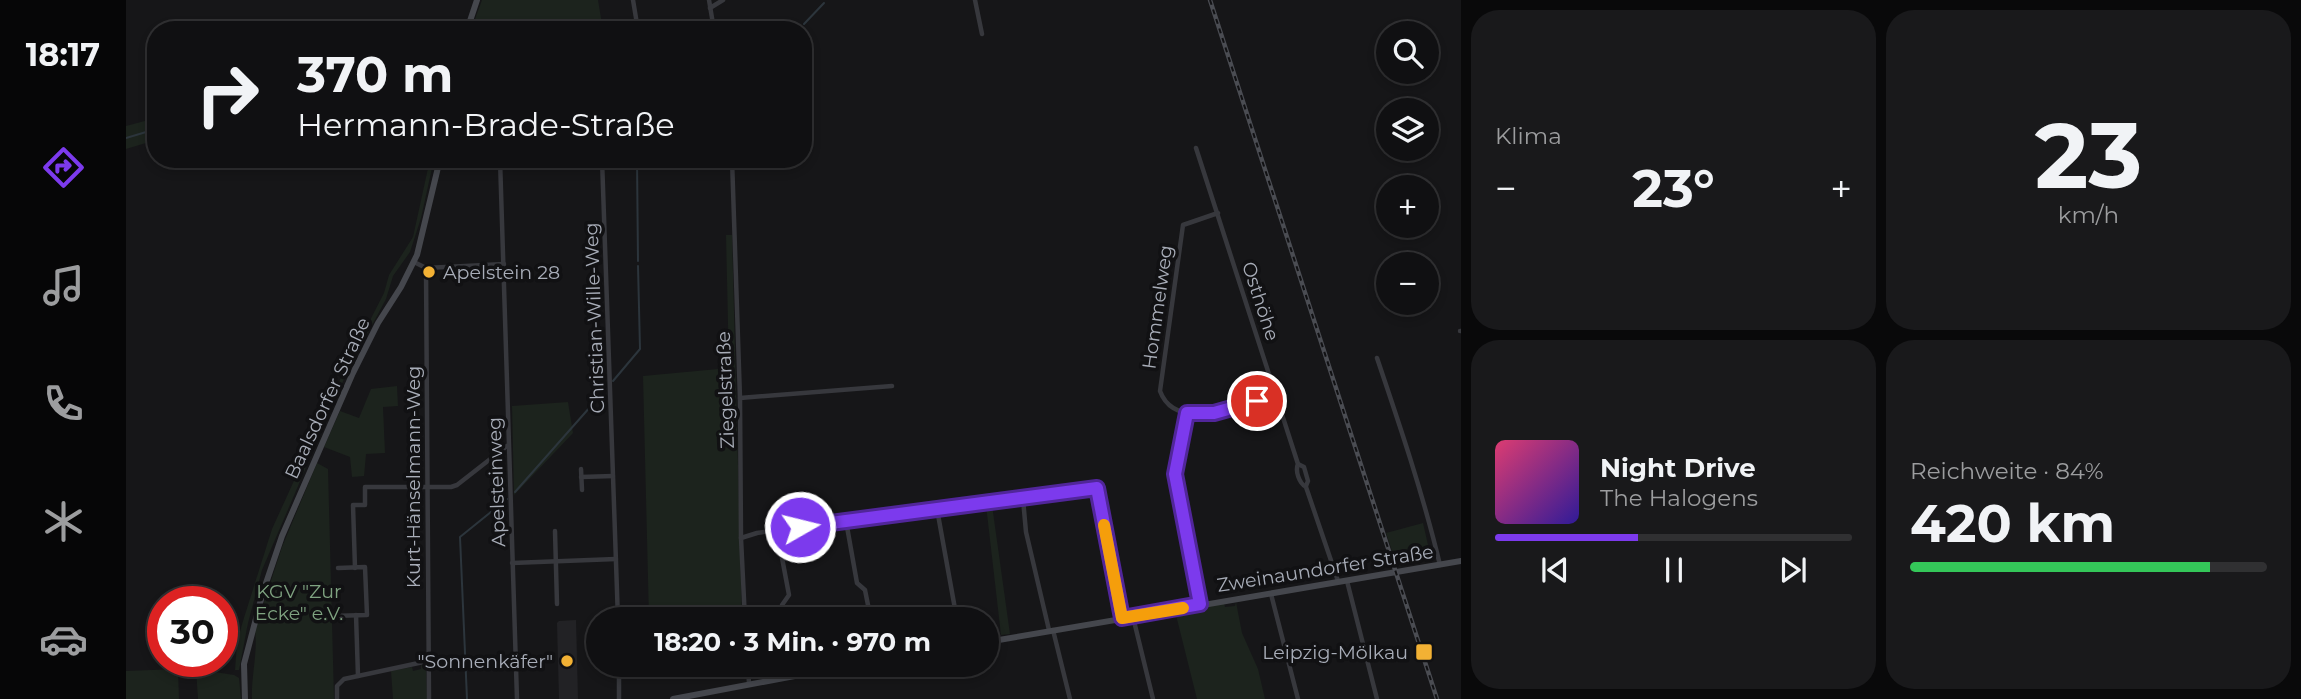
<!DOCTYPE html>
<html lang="de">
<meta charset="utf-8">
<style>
:root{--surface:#101012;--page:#19191b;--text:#f1f3f6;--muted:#9c9d9f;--line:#303032;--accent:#7c3aed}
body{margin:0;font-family:Montserrat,sans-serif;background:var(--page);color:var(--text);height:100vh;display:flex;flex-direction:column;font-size:26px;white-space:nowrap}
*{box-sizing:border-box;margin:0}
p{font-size:23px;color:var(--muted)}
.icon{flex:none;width:38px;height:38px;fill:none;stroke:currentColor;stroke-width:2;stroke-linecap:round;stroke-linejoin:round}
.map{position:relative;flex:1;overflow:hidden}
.panel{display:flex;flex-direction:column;gap:10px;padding:10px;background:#09090a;width:840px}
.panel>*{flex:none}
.hud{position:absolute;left:21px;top:21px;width:665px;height:147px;border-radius:28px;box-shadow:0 4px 10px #0003,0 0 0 2px var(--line);background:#101012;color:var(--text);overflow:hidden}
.fabs{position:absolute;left:1250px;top:21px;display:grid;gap:14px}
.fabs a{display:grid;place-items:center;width:63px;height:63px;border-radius:50%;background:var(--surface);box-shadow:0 4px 10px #0003,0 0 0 2px var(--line);font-size:35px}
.speed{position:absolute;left:21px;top:586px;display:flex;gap:14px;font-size:35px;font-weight:700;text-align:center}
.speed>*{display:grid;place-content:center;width:91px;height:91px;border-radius:50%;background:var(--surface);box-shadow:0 4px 10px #0003,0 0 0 2px var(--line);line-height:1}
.speed .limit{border:10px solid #d22;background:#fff;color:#111}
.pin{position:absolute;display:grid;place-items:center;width:60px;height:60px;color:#fff;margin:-30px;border:4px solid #fff;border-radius:50%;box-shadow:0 2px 7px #0007}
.me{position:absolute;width:77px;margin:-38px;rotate:82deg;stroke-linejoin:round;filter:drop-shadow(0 0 5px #0008)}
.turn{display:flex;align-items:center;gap:24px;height:147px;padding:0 35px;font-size:32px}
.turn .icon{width:91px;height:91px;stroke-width:2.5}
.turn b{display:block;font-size:49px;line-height:60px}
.big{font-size:52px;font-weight:700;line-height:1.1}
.panel .tile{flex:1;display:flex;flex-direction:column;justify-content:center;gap:10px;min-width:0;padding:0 24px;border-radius:28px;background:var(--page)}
.panel .dial{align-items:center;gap:0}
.dial b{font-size:91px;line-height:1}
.song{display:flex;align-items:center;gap:21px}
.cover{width:84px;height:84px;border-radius:10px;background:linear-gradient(135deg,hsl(340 70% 55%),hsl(250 70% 35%))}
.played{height:7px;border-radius:4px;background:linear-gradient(90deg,var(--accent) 40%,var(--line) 40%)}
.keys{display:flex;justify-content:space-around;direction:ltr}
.heat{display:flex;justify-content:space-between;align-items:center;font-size:38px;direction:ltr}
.charge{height:10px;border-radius:5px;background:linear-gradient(90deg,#34c759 84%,var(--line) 0)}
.panel .tiles{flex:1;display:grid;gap:10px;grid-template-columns:repeat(2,1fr)}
.trip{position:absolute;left:460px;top:607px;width:413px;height:70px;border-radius:35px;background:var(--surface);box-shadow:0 4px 10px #0003,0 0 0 2px var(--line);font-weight:700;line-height:70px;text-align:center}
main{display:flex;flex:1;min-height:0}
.menu{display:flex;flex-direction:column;width:126px;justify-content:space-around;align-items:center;background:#060607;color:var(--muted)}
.menu .icon{width:49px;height:49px}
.menu .selected{color:var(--accent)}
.menu b{font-size:32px;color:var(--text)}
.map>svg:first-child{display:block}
</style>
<main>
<nav class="menu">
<b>18:17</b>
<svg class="icon selected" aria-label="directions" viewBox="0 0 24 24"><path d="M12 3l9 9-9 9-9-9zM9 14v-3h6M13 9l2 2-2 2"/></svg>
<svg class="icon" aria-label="music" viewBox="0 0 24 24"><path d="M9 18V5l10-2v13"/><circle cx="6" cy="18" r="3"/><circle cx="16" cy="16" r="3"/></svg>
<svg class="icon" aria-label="phone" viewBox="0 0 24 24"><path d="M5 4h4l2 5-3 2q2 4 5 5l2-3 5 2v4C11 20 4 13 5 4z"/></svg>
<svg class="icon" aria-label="climate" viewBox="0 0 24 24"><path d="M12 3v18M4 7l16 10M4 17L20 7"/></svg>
<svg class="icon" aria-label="car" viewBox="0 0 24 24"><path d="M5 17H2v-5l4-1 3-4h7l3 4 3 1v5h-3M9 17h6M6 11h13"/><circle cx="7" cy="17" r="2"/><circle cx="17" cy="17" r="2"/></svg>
</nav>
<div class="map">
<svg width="1335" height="699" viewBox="0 0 1335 699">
<rect width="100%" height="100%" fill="#161618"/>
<path fill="#222225" d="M450 620 452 699H433L431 623 433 621Z"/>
<g fill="#1c231d">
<path d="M356 0H472L477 30H363L392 20 357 30H345Z"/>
<path d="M30 118V140L0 149V126Z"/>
<path d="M304 159H308L295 218 284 252 267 276 260 299 221 372 136 570 122 623 113 670H109L111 643 117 621 146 529 218 371 258 293 263 275 287 237Z"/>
<path d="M600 235H606L616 619H523L517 376 603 368Z"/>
<path d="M271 386 272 406 257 407 259 453 240 454 238 476 226 477 224 457 198 447 214 411 233 418 245 389Z"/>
<path d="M442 402 447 433 388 495 386 406Z"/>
<path d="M191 463 202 469 208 699H126C125 676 132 653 129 630L156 547Z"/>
<path d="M866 505 884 634 875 635 860 505Z"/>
<path d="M1297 523 1305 558 1271 566 1260 533Z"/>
<path d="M1110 602 1116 633 1132 669 1139 699H1071L1050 615 1056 614 1061 610 1098 603 1099 607 1109 606Z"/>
<path d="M295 665 300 667 301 699H267L265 671 286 667 287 671 295 669Z"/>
<path d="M52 669 53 699H0V671Z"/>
<path d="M70 669 108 675 113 678 115 699H72Z"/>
</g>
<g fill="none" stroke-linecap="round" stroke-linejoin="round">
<g stroke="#2c353c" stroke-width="2">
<path d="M678 24 698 3"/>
<path d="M672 30 675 26"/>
<path d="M0 138 30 129"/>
<path d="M511 159 512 261"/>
<path d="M487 381 514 349 512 266"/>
<path d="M389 492 480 389"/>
<path d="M341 699 334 537 381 499"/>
</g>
<g stroke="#37383d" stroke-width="4.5">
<path d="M507 0 512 30"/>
<path d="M583 0 588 30"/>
<path d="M849 0 856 34"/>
<path d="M584 8 597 0"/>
<path d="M1070 148 1172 464C1169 471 1173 483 1180 487L1212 581"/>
<path d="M374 159 391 699"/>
<path d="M476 159 492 620"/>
<path d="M606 159 614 398 615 538 619 620"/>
<path d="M1092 213 1057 225 1034 391C1050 435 1119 404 1150 395"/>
<path d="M288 262 300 268 303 699"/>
<path d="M300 268 378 264"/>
<path d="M1334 331H1335"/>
<path d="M1251 358C1274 426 1297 494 1314 565"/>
<path d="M614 398 766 386"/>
<path d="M1061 413 1049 474 1074 604"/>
<path d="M1172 464 1178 467 1182 481 1180 486"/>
<path d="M455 469 456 490"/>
<path d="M455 477 487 476"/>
<path d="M897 499 900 532 923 630"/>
<path d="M811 509 831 620"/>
<path d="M720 521 731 583 739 590 745 620"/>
<path d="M429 531 431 604"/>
<path d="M651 531 663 595 656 605 659 620"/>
<path d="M615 538 631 533 971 488 996 618"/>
<path d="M386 563 490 559"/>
<path d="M229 568 227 505H239V487H325L331 485 381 446"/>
<path d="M1221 581 1251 699"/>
<path d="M1145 594 1172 699"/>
<path d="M230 615 232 676"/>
<path d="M205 616 241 615 239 567 212 568"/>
<path d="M1007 617 1027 699"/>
<path d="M927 630 944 699"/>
<path d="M622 665 623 684"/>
<path d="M666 665 668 675"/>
<path d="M211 699V686L218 679 302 661"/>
<path d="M493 699V665"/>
</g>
<g stroke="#45474d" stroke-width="6">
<path d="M341 30 351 0"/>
<path d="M861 642 1335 561"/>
<path d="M119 699 118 664 137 592 156 536 226 375 252 323 275 287 291 255 314 159"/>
<path d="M547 699 727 665"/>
</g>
<defs>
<path id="rail" d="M1084 0 1311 699"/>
</defs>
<use href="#rail" stroke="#4a4c52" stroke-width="4.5"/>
<use href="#rail" stroke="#111113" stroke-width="2" stroke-dasharray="5" stroke-linecap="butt"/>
</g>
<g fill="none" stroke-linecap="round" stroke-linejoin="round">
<defs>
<path id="route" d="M674 527 971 488 996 618 1074 604 1049 474 1061 413H1088L1131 401"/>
</defs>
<use href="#route" stroke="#51269a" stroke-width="18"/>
<use href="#route" stroke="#7c3aed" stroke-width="12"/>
<path stroke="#f59e0b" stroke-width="12" d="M978 525 996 618 1057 608"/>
</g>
<g fill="#f2b134" stroke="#111113" stroke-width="2.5">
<circle cx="303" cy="272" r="7"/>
<rect x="1289" y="643" width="18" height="18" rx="3.5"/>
<circle cx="441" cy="661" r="7"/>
</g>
<g text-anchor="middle" stroke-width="7" stroke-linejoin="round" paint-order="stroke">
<g font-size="19" fill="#a8adb8" stroke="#111113" text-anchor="end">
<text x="317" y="279" text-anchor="start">Apelstein 28</text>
<text x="1282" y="659">Leipzig-Mölkau</text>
<text x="427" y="668">"Sonnenkäfer"</text>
</g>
<g font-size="19" fill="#a8adb8" stroke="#111113">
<text transform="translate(1135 301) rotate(72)" y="7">Osthöhe</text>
<text transform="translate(1031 307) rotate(-82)" y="7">Hommelweg</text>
<text transform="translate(468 318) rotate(-92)" y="7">Christian-Wille-Weg</text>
<text transform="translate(599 390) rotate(-92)" y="7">Ziegelstraße</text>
<text transform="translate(201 398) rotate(-65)" y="7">Baalsdorfer Straße</text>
<text transform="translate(287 477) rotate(-90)" y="7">Kurt-Hänselmann-Weg</text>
<text transform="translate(370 482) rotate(-92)" y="7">Apelsteinweg</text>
<text transform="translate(1199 568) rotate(-9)" y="7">Zweinaundorfer Straße</text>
</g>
<g font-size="19" fill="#7fa381" stroke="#111113">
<text x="173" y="598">KGV "Zur<tspan x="173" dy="22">Ecke" e.V.</tspan></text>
</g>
</g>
</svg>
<div class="fabs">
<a><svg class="icon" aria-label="search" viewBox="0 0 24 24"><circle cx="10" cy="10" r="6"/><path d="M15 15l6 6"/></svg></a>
<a><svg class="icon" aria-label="layers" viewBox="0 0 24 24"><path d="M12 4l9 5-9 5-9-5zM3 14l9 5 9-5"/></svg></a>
<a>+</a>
<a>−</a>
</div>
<div class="speed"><div class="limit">30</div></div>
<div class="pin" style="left:1131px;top:401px;background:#d93025"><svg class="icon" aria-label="arrive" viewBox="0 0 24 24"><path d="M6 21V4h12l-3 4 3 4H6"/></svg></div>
<svg class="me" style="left:674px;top:527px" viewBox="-20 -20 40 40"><circle r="17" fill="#7c3aed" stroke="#fff" stroke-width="3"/><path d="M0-11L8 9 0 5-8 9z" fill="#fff"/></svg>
<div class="trip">18:20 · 3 Min. · 970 m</div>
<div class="hud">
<div class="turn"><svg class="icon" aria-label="right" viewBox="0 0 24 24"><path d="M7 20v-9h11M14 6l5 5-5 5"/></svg><div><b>370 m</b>Hermann-Brade-Straße</div></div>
</div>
</div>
<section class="panel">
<div class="tiles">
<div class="tile"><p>Klima</p>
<div class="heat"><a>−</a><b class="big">23°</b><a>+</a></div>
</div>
<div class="tile dial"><b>23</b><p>km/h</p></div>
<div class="tile">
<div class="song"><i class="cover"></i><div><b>Night Drive</b><p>The Halogens</p></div></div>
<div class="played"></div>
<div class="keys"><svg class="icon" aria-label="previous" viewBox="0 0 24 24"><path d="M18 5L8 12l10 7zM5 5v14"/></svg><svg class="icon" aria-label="pause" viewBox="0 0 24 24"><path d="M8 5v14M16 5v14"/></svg><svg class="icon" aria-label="next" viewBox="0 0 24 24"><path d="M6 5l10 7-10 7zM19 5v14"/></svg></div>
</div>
<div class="tile"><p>Reichweite · 84%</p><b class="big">420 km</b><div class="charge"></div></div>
</div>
</section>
</main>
